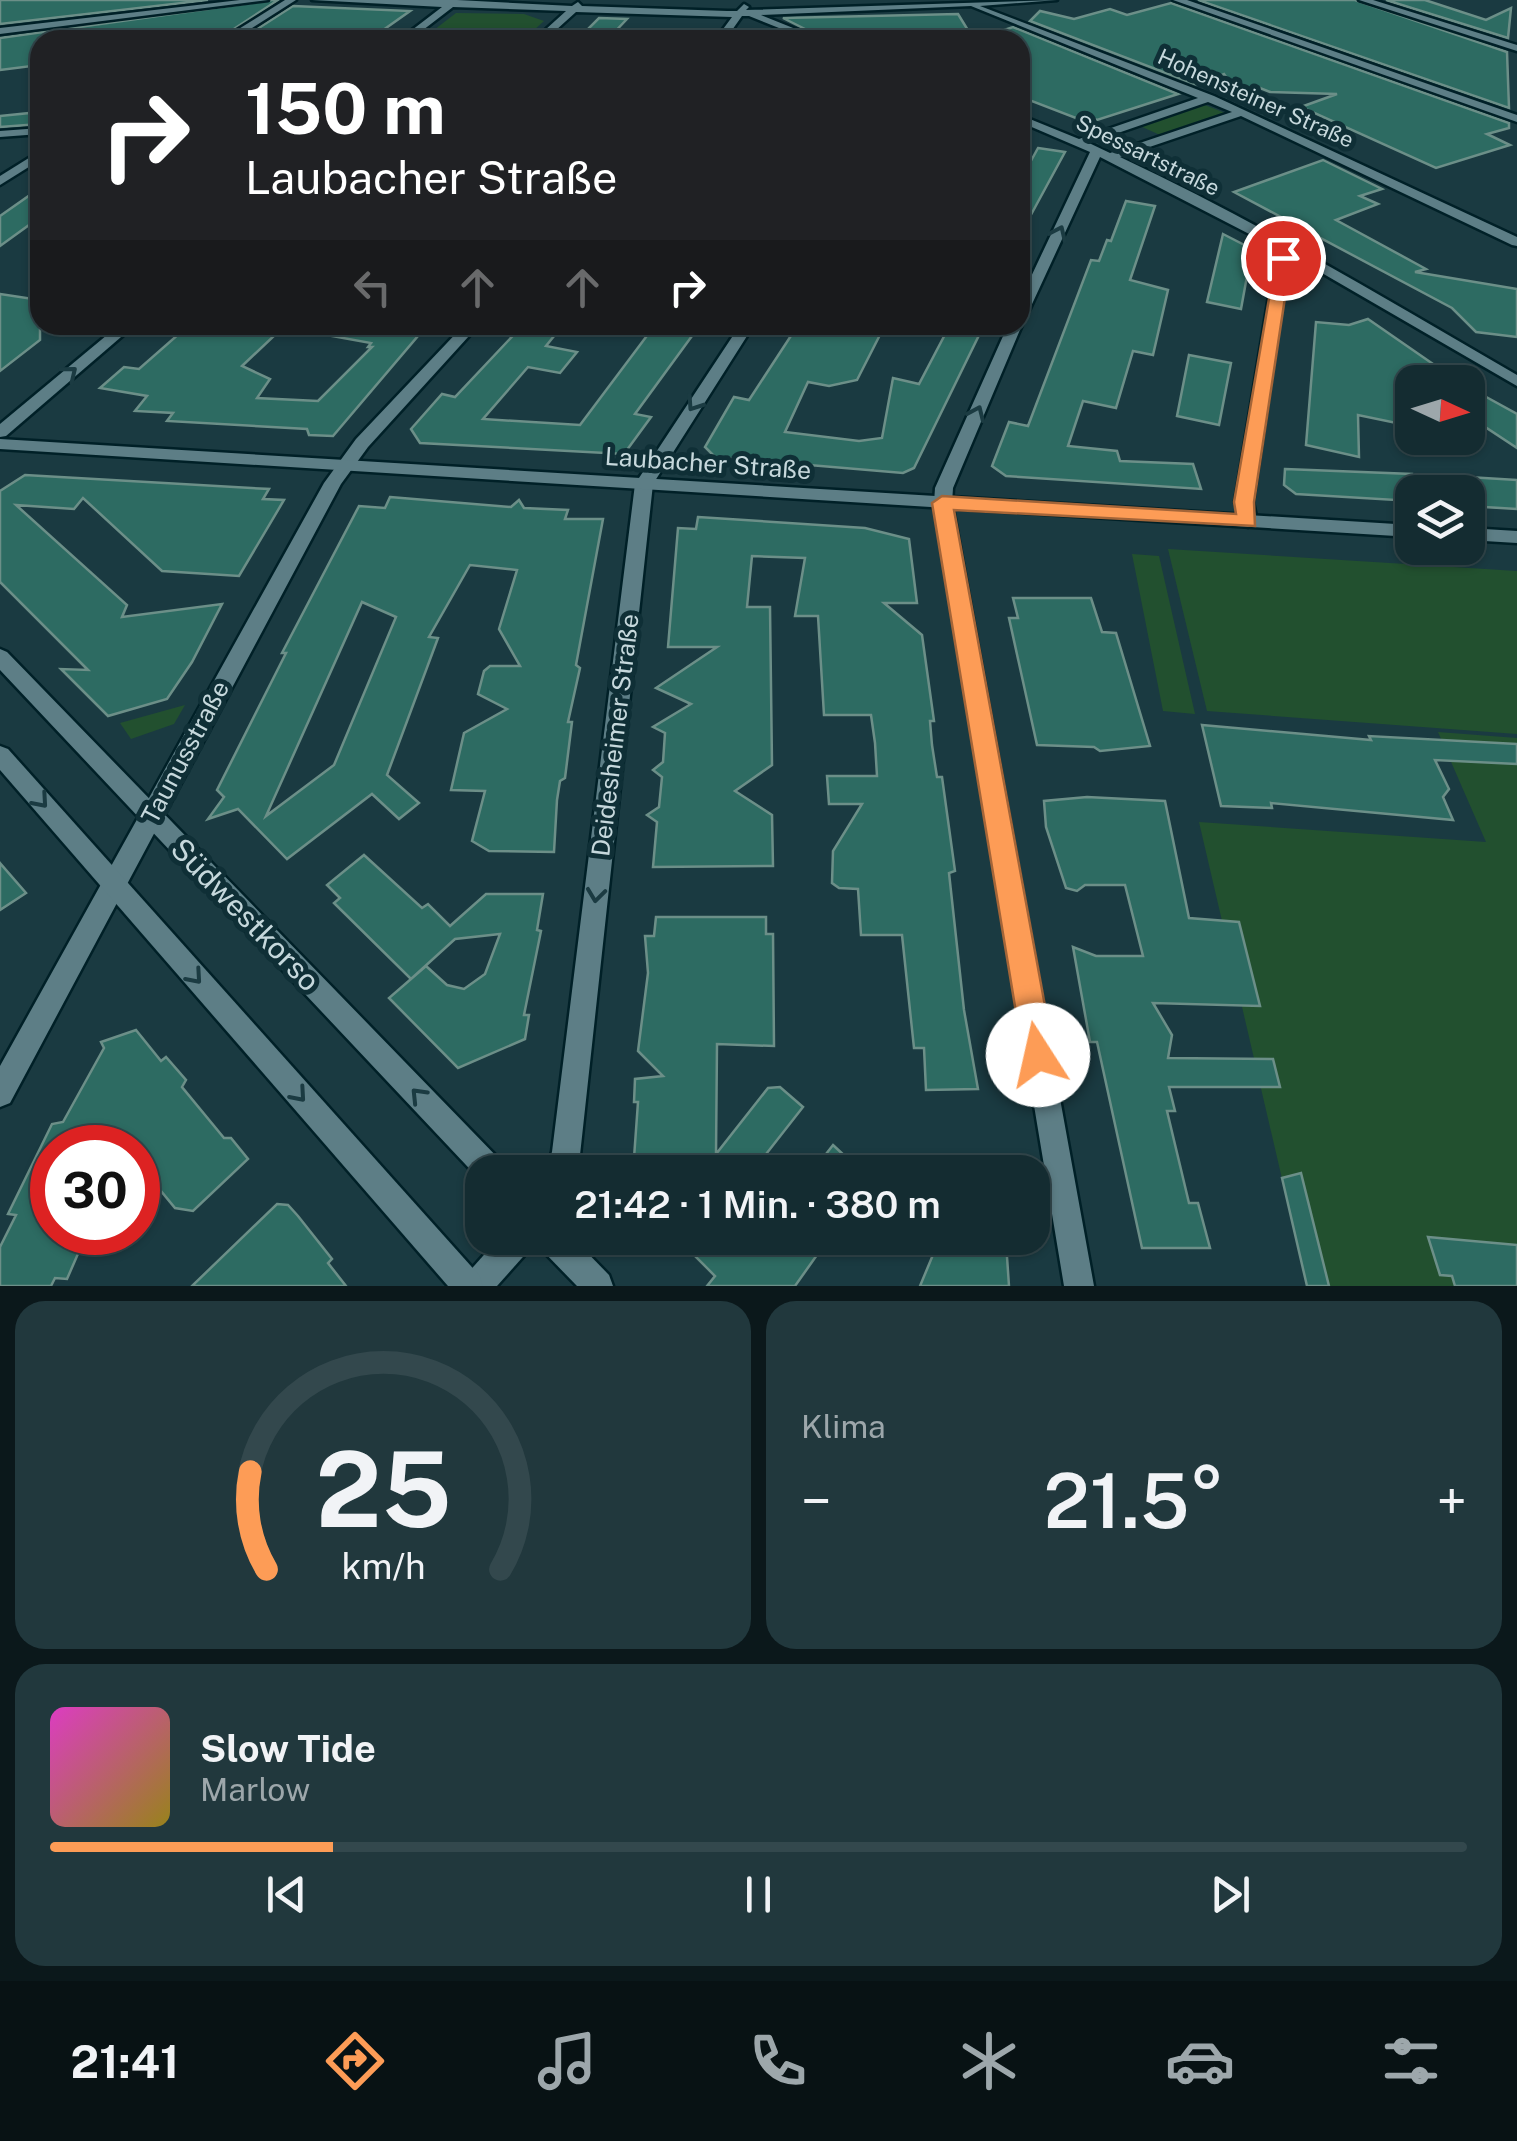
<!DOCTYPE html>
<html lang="de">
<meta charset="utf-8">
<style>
:root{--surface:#142c31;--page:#21383d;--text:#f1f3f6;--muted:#9da7ab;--line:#33484d;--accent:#fd9c56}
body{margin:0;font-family:"Public Sans",sans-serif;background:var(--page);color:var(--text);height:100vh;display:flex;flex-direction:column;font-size:38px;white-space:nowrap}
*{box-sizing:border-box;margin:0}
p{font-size:32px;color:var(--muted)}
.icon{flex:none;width:55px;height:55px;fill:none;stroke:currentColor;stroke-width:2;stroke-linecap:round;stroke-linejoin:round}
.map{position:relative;height:1286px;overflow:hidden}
.drawer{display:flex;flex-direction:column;gap:15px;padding:15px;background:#0b181b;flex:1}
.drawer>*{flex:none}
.banner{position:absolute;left:30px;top:30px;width:1000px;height:305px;border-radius:30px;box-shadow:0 2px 8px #0004,0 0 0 2px var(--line);background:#202124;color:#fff;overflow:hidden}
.needle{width:65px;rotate:94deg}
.tools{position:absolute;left:1395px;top:365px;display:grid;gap:20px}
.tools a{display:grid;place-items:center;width:90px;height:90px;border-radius:20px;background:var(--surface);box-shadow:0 2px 8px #0004,0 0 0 2px var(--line);font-size:50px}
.speed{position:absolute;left:30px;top:1125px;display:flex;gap:20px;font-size:50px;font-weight:700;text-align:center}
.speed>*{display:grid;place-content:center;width:130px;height:130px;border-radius:50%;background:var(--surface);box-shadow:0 2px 8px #0004,0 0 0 2px var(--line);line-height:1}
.speed .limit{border:15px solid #d22;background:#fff;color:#111}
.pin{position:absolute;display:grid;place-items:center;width:85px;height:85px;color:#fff;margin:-42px;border:5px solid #fff;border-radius:50%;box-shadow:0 2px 10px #0007}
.me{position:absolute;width:110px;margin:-55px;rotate:350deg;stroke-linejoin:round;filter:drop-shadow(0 0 8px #0008)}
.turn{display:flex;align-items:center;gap:35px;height:210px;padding:0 50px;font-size:45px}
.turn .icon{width:130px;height:130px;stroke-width:2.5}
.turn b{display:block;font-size:70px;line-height:85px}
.lanes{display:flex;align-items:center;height:95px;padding:0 50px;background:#0003;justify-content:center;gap:50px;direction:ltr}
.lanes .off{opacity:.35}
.big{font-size:75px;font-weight:600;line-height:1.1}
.drawer .tile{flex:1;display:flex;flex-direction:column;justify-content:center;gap:15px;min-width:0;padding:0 35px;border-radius:30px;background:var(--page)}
.drawer .dial{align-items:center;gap:0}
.dial svg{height:260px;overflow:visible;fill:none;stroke:var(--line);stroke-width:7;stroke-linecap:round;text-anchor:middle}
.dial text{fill:var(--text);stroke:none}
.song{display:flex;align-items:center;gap:30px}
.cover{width:120px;height:120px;border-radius:15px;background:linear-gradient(135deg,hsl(310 70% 55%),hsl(50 70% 35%))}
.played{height:10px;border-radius:5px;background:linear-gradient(90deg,var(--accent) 20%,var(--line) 20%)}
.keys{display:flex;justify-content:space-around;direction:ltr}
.heat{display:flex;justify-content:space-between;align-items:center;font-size:55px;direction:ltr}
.drawer .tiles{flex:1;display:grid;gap:15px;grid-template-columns:1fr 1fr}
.tile:last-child{grid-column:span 2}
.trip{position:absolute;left:465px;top:1155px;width:585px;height:100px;border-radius:30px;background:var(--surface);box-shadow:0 2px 8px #0004,0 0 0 2px var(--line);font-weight:600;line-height:100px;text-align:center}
.menu{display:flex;height:160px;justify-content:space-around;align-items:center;background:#081214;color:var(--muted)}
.menu .icon{width:70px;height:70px}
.menu .selected{color:var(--accent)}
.menu b{font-size:45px;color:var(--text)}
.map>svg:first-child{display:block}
</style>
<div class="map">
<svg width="1517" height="1286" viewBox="0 0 1517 1286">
<rect width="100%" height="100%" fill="#1a3a41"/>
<g fill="#22502f">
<path d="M456 13 524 14 544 21 523 40H421Z"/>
<path d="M1205 105 1225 113 1160 135 1140 126Z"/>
<path d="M1168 549 1517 571V734L1207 711Z"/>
<path d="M1132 554 1159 556 1195 714 1163 711Z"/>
<path d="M185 705 174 724 131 739 120 723Z"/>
<path d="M1438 732 1517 738V1286H1307L1199 822 1486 842Z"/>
</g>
<g fill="#2d6b62" stroke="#6c8f88" stroke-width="2.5" fill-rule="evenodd">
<path d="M0 0H208L0 24Z"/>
<path d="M272 0H278L217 40H40V65L0 70V38Z"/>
<path d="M1198 0H1355L1507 52 1509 108Z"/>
<path d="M1386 0H1425L1486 20 1511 8 1508 38Z"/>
<path d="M1171 3 1509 123V128L1487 134 1510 145 1436 168 1301 107 1337 94 1270 92 1255 86 1252 92 1236 91 1224 74 1197 85 1030 21 1040 11 1074 19 1110 9 1127 15Z"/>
<path d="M293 6 410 11 369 40H240Z"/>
<path d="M958 14 974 40H827L783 18Z"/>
<path d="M599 18 627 19 607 40H577Z"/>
<path d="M1013 27 1178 94 1097 120 1084 115 1081 120 1032 101 1020 106V40L986 36Z"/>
<path d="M40 112V124L0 127V116Z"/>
<path d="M1038 148 1065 152 1020 235V181Z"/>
<path d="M1323 160 1382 189 1360 196 1378 204 1336 220 1426 269 1415 272 1517 289V337L1476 332 1452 308 1234 192Z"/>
<path d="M40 188V217L0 246V216Z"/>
<path d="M1126 201 1155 206 1130 280 1168 290 1153 355 1133 351 1116 408 1083 401 1068 446 1117 451 1120 461 1193 464 1201 489 1006 476 992 466 1009 422 1028 426 1091 260 1099 261 1107 240 1111 241Z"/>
<path d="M1223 234 1252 249 1241 309 1207 302Z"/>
<path d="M0 294 40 300V340L0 371Z"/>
<path d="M1368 319 1459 382 1406 379V425L1358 415 1359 457 1306 445 1316 322 1349 325Z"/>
<path d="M189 325 276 334 242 366 270 379 257 398 318 401 372 347H368L371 343 332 336 333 325 423 330 333 436 309 435 307 429 167 421 173 413 135 411 147 396 100 388 124 367 139 369Z"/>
<path d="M523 325H563L546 346 577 352 560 373 528 367 483 419 580 425 655 325H700L635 414 651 417 624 454 420 443 411 429 442 394 455 397Z"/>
<path d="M798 325H885L857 380 829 386 808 382 785 432 859 441 882 438 893 378 919 384 950 325H984L914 468 903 473 715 457 705 447 734 397 749 400Z"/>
<path d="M1189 355 1231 363 1219 425 1177 416Z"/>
<path d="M1468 387 1517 414V448L1482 425 1468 430Z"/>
<path d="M1285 469 1412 474V501L1296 494 1284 485Z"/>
<path d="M25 475 269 489 263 499 284 500 239 576 162 571 83 498 74 509 16 505 127 605 122 617 222 604 192 662 167 699 108 716 61 669 88 670 0 582V491Z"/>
<path d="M1468 477 1517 480V509L1468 506Z"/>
<path d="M390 497 511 507 519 500 524 508 568 510 565 519H603L576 665 580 668 568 722H572L565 778 560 781 557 800 554 852 489 851 472 841 485 791 451 790 464 733 507 709 478 694 484 671 490 666H520L499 629 517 570 470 565 429 637 438 638 387 775 419 803 399 819 372 794 287 859 238 809 208 819 224 797 217 790 286 653H282L359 506 385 508ZM362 602 396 617 334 765 266 816Z"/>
<path d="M698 517 865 528 909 539 917 603H884L922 635 934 721H930L932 745 937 777H942L955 871 949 873 964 1010 978 1089 926 1090 924 1048H914L902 935H861L858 889 839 888 832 883 833 851 862 804H829L827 776H877L875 743 871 715H824L818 616H795L805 558 752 556 747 607H770L772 765 735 791 772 815 773 866 653 867 657 822 647 815 659 807 662 777 653 770 663 762 665 733 653 727 691 704 656 688 717 647H668L678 528 696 529Z"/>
<path d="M1013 598H1091L1102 632 1116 633 1150 746 1100 751 1094 747 1037 745 1009 618H1018Z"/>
<path d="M1202 725 1371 740 1369 736 1517 744V764L1435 760 1449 789 1443 797 1453 820 1271 803 1272 808 1221 806Z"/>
<path d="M1087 797 1165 801 1189 918 1239 922 1260 1006 1153 1003 1172 1035 1168 1058 1273 1059 1280 1087H1169L1175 1111H1167L1189 1203H1198L1210 1248H1142L1097 1042H1090L1073 947 1096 956H1143L1125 885H1085L1077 891 1066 888 1046 827 1044 801Z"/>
<path d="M364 855 422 908 428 904 450 926 486 894H543L537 930 541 931 524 1015H529L525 1039 458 1068 389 998 426 966 447 985 464 989 485 974 500 934 455 939 411 979 334 903 340 898 327 885Z"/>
<path d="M0 863 26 893 0 910Z"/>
<path d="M656 917H766V934H773L774 1046 717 1044 716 1154 768 1088 780 1087 803 1107 752 1172H633L638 1102H634L635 1079 663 1076 638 1051 648 973 645 936H654Z"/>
<path d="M136 1030 161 1061 166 1057 186 1080 182 1087 224 1138H231L248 1159 193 1211 175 1208 138 1163V1148H52V1232H74V1238L84 1240 67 1279 55 1278 51 1286H0V1247L16 1215 8 1214 52 1124 63 1122 104 1048 101 1042Z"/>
<path d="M833 1145 862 1172H812Z"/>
<path d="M1301 1173 1329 1286H1307L1282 1178Z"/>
<path d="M277 1204 288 1205 298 1216 332 1259 328 1263 346 1286H192Z"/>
<path d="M1428 1237 1517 1245V1286H1455L1452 1276 1440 1275Z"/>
<path d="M677 1238H829L795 1286H707L715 1276Z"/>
<path d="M940 1238H996L1006 1242 1009 1286H920Z"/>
</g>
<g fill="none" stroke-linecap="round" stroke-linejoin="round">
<defs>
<g id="minor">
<path d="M240 0H268L0 34V28Z"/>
<path d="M312 0H457L572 6 578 2 582 6 727 11H737L744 4 749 7 746 10 1057 0 980 6 1214 96 1517 237V246L1512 245 1241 116 1120 157C1257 221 1386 299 1517 375V386L1296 258 1288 262 1253 502 1257 521 1248 527 1242 525 1235 502 1275 260 1286 253 1100 157 1027 315 1020 319V300L1090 152 1020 122V115L1079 139 1198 98 971 6 761 15 823 40H809L749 16H742L725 40H715L732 17 576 12 545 40H534L566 11 453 7 410 40H399L442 7ZM1208 102 1232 112 1110 153 1089 143Z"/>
<path d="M1173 0H1187L1517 115V122Z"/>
<path d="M1359 0H1373L1517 45V51Z"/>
<path d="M40 128V134L0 137V131Z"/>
<path d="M1020 322 1022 325 953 488 952 503 1094 1286H1064L934 503 935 488 1008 325H1020Z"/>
<path d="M119 325H135L6 436 0 437V424Z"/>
<path d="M464 325H479L368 447 341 484 10 1103 0 1107V1066L324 483 356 439Z"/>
<path d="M740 325H754L653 484 580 1155 572 1172H543L552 1152 635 484Z"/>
<path d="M499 1238H534L530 1249 497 1286H462L466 1275Z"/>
</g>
<g id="tertiary">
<path d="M285 0H296L233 40H221Z"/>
<path d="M40 151V160L0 185V176Z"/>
<path d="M0 439 1412 525V537L0 449Z"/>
<path d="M1468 528 1517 531V543L1468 540Z"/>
<path d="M0 649 7 652 502 1162 506 1172H482V1182L0 670Z"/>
<path d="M0 746 8 749 479 1275 483 1286H448L0 770Z"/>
<path d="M537 1238H573L609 1275 613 1286H577L541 1249Z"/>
</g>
</defs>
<use href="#minor" stroke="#002027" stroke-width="5"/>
<use href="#tertiary" stroke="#002027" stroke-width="5"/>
<use href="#minor" fill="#5d7e86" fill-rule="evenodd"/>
<use href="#tertiary" fill="#5d7e86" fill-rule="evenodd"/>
</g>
<defs><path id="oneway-chevron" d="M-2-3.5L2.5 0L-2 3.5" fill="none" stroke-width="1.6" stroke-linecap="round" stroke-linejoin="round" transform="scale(2.5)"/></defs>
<g stroke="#1b3b42">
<use href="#oneway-chevron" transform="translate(1059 233) rotate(-65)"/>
<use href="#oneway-chevron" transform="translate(70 373) rotate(-39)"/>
<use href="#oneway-chevron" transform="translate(694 404) rotate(124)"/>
<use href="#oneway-chevron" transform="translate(977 413) rotate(-66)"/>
<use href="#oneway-chevron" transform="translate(41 801) rotate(49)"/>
<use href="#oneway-chevron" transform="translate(596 895) rotate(97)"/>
<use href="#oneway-chevron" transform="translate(195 977) rotate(49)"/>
<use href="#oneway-chevron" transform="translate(299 1095) rotate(49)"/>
<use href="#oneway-chevron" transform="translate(418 1095) rotate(-134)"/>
</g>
<path fill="#fd9c56" stroke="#a46538" stroke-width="2.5" d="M1283 253 1291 258 1254 502 1255 526 954 510 1054 1055 1049 1066 1038 1071 1027 1066 1023 1055 932 503 942 496 1236 514 1234 502 1276 258Z"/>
<g text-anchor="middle" stroke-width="10" stroke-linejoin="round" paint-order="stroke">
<g font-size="22" fill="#c6d8dc" stroke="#0f2f36">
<text transform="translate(1256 98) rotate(24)" y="8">Hohensteiner Straße</text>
<text transform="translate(1148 155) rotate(26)" y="8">Spessartstraße</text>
</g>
<g font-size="25" fill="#c6d8dc" stroke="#0f2f36">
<text transform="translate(708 463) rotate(4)" y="9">Laubacher Straße</text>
<text transform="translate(615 735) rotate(-83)" y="9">Deidesheimer Straße</text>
<text transform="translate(185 752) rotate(-62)" y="9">Taunusstraße</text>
</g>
<g font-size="30" fill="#c6d8dc" stroke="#0f2f36">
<text transform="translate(245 915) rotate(46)" y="10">Südwestkorso</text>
</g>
</g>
</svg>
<div class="tools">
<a><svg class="needle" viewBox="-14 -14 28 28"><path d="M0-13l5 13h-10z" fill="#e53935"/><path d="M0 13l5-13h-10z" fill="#9da7ab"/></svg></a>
<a><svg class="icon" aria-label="layers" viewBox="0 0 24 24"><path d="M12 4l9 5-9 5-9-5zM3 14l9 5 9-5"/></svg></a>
</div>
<div class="speed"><div class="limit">30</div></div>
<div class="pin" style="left:1283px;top:258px;background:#d93025"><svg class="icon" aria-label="arrive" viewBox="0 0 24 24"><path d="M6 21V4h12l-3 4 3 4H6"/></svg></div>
<svg class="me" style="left:1038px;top:1055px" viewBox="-20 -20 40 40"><circle r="19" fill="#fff"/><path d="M0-13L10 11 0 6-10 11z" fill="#fd9c56"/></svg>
<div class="trip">21:42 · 1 Min. · 380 m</div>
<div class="banner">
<div class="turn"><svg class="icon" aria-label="right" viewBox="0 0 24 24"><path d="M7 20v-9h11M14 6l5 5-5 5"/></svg><div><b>150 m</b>Laubacher Straße</div></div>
<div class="lanes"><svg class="icon off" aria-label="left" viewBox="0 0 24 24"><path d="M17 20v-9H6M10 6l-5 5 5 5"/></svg><svg class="icon off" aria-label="ahead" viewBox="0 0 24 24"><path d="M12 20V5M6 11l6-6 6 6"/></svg><svg class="icon off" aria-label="ahead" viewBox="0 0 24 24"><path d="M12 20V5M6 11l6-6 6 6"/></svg><svg class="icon" aria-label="right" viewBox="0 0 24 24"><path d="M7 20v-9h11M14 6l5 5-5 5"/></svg></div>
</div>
</div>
<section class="drawer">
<div class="tiles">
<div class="tile dial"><svg viewBox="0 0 100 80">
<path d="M14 69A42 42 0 1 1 86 69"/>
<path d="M14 69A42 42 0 0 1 9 39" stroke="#fd9c56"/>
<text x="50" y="56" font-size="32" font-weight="700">25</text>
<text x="50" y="72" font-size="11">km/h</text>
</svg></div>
<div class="tile"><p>Klima</p>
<div class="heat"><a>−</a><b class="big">21.5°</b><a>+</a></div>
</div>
<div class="tile">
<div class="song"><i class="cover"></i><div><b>Slow Tide</b><p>Marlow</p></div></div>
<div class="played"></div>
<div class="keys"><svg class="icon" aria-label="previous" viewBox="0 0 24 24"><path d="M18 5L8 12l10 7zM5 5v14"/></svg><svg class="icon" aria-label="pause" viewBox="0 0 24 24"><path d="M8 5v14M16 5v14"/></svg><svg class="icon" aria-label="next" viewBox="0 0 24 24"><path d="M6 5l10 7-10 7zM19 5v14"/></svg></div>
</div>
</div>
</section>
<nav class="menu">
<b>21:41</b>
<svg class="icon selected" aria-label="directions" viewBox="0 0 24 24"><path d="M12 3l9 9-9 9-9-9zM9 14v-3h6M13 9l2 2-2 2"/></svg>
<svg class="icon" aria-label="music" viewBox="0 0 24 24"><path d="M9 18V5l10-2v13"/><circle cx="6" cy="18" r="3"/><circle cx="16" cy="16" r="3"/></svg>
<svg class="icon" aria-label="phone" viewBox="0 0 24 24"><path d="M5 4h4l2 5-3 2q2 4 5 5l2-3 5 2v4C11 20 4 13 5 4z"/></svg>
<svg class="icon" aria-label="climate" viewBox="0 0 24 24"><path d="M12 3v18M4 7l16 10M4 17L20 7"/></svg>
<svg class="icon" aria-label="car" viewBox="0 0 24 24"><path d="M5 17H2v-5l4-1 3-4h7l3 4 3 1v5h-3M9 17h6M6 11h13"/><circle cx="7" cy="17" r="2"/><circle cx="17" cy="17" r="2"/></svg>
<svg class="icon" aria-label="filters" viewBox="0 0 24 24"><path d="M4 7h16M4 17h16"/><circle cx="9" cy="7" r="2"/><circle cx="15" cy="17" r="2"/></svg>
</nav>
